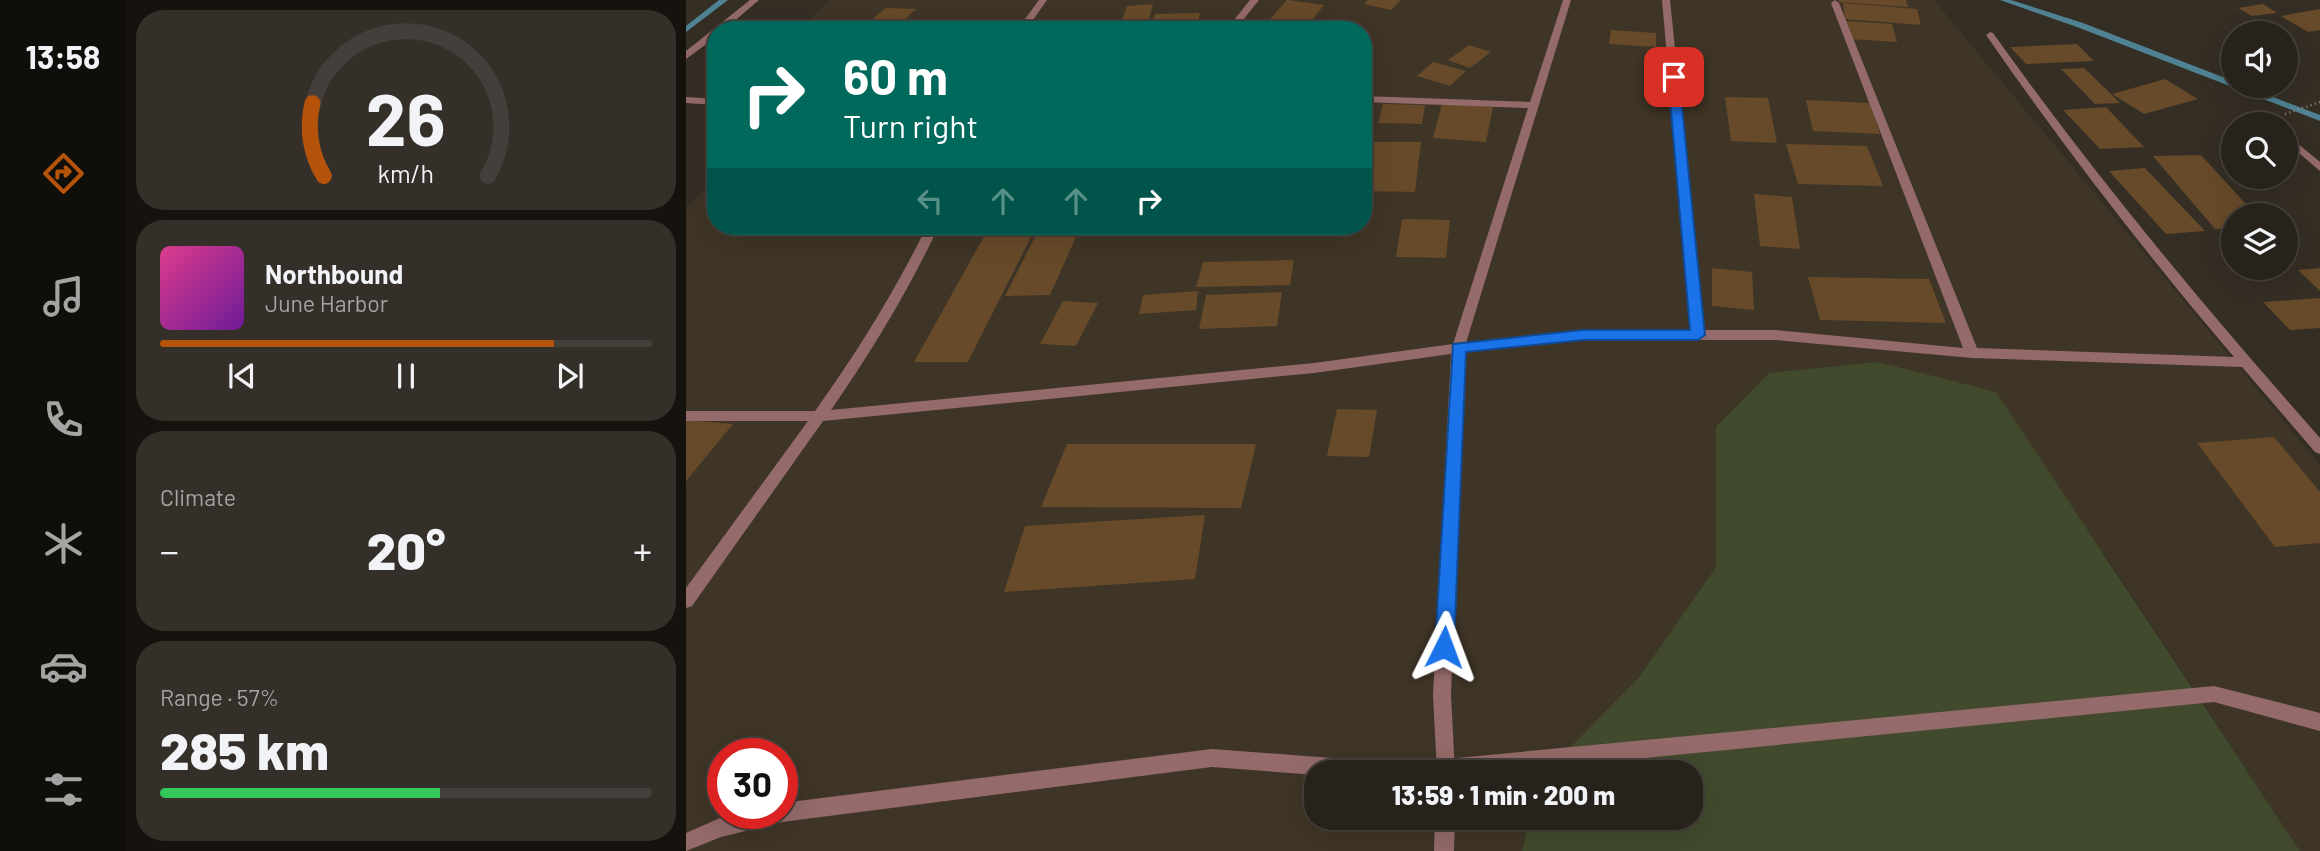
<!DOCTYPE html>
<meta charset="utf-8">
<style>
:root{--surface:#28221c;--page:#342f29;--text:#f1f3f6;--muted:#a5a4a3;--line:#443f3b;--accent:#b45309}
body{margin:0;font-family:Barlow,sans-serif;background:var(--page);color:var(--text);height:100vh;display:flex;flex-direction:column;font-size:26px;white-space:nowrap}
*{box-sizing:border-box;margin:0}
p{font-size:23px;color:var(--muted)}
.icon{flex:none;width:38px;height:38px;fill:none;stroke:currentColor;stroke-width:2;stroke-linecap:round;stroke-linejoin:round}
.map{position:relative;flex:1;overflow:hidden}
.details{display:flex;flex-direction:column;gap:10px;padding:10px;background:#16130f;width:560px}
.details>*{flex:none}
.banner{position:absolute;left:21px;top:21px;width:665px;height:214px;border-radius:28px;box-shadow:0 7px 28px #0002,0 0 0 2px var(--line);background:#00695c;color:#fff;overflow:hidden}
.buttons{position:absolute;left:1535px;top:21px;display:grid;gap:14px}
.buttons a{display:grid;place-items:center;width:77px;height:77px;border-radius:50%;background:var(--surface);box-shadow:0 7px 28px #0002,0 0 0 2px var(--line);font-size:35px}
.speed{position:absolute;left:21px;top:738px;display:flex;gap:14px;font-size:35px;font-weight:700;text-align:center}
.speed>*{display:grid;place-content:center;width:91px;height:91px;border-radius:50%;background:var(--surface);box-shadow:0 7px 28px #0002,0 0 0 2px var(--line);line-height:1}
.speed .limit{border:10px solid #d22;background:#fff;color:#111}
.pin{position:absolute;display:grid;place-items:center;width:60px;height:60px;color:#fff;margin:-30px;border-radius:14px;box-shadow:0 4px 10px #0006}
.me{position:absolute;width:77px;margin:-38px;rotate:3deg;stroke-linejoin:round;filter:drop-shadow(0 0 5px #0008)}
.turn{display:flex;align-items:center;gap:24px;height:147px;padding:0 21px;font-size:32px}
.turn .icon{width:91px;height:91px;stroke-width:2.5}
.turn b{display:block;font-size:49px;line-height:60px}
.lanes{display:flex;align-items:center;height:66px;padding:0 21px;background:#0003;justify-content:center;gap:35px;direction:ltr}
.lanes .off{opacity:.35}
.big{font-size:52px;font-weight:800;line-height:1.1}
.details .card{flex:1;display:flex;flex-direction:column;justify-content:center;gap:10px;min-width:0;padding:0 24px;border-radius:28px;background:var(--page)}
.details .dial{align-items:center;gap:0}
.dial svg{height:182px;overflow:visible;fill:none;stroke:var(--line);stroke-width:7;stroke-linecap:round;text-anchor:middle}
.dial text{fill:var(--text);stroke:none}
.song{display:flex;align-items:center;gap:21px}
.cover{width:84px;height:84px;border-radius:10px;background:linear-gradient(135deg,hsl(330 70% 55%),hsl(280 70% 35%))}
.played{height:7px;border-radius:4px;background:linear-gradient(90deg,var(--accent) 80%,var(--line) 80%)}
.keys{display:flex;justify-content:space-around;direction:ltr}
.heat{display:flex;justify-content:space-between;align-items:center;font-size:38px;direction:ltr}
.charge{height:10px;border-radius:5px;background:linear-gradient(90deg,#34c759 57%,var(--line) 0)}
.trip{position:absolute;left:618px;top:760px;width:399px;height:70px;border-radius:28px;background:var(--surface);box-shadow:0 7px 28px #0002,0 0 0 2px var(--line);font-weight:800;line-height:70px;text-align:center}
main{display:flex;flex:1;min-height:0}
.dock{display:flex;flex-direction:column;width:126px;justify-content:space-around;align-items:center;background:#100e0b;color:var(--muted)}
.dock .icon{width:49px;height:49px}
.dock .selected{color:var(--accent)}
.dock b{font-size:32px;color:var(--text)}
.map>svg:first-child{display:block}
</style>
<main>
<nav class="dock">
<b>13:58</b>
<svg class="icon selected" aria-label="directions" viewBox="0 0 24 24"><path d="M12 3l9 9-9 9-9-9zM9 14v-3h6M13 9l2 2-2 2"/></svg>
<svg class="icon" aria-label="music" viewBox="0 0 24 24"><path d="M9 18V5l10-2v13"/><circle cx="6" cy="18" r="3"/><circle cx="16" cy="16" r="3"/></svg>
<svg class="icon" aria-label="phone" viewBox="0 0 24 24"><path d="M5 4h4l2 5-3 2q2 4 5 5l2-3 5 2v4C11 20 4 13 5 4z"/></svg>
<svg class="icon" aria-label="climate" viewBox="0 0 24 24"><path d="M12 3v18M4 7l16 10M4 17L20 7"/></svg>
<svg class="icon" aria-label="car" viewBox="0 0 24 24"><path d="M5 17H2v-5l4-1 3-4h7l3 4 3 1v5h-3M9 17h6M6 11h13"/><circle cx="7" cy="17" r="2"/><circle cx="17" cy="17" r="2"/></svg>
<svg class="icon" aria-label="filters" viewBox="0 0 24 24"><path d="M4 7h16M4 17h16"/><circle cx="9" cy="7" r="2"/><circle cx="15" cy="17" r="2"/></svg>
</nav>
<section class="details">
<div class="card dial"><svg viewBox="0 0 100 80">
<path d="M14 69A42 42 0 1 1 86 69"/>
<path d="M14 69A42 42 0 0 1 9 37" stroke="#b45309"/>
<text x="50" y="56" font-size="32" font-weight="700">26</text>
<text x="50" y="72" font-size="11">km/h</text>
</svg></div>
<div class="card">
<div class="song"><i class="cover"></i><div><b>Northbound</b><p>June Harbor</p></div></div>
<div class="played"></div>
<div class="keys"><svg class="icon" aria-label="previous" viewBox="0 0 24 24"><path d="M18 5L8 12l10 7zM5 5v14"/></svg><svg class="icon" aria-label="pause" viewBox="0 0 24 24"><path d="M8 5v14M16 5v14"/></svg><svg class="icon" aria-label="next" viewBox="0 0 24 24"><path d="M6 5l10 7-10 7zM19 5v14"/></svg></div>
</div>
<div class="card"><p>Climate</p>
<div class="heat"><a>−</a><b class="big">20°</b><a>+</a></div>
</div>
<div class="card"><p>Range · 57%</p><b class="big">285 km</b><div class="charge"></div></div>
</section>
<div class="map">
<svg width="1634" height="851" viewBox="0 0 1634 851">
<rect width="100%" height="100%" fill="#352e25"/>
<path fill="#3f3526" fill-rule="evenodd" d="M144 0H1248L1634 465V851H1614L1419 554 1030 427V567L953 677 860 772H630V817H844L836 851H0V208L30 179V226H677V30H114ZM37 754H96V814H37Z"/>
<path fill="#414a2c" d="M1192 362 1310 392 1614 851H836L844 817H1004V772H860L953 677 1030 567V427L1083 373Z"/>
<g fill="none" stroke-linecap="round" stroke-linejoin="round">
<g fill="#4f8393" fill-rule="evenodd">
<path d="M33 0H42L0 32V26Z"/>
<path d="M1314 0H1325L1397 23 1547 81V86H1558L1634 115V121L1391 27Z"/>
</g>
</g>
<g fill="#664a29">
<path d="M601 0 638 5 618 30 579 25Z"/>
<path d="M682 0H715L705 10 678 4Z"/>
<path d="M1153 0H1220L1222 7 1153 2Z"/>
<path d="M1157 3 1231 9 1235 25 1159 19Z"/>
<path d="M467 4 460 30H433L441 6Z"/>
<path d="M1577 4 1591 13 1566 16 1552 8Z"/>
<path d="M199 8 230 9 208 30H175Z"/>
<path d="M1634 9V30L1622 32 1595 16Z"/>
<path d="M514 13 509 30H463L469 14Z"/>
<path d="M1160 21 1206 24 1211 42 1163 39Z"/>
<path d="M925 30 970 33V47L923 44Z"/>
<path d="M1391 44 1408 61 1340 64 1324 47Z"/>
<path d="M783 45 805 52 784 68 762 60Z"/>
<path d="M747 62 780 71 764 86 731 76Z"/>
<path d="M1398 68 1420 89 1434 103 1409 104 1375 69Z"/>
<path d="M1479 79 1512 99 1458 114 1426 94Z"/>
<path d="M1039 97 1082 98 1091 143 1045 141Z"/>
<path d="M1120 100 1184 103 1194 134 1127 131Z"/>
<path d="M697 104 739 105 736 124 692 123Z"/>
<path d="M756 104 807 107 800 142 747 138Z"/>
<path d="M1420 107 1458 147 1414 149 1377 110Z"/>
<path d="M687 142H735L729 192 678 191Z"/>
<path d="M1100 144 1181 146 1197 186 1112 184Z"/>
<path d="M1515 155 1570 215H1547V229H1529L1467 156Z"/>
<path d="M1459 168 1519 231 1480 234 1423 171Z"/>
<path d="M1068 194 1106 197 1114 249 1074 246Z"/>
<path d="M716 219 764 220 760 258 710 257Z"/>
<path d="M105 226H159L156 231H101Z"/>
<path d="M395 226 364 295 319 296 354 227Z"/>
<path d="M301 231H348L282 362H228Z"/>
<path d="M608 260 604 285 510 287 517 262Z"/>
<path d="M1026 268 1066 272 1068 310 1026 306Z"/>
<path d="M1634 268V291L1612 270Z"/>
<path d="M1122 277 1243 279 1260 323 1134 320Z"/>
<path d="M512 291 510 310 453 314 457 295Z"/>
<path d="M596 292 591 326 513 329 520 295Z"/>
<path d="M1634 298V328L1604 330 1577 302Z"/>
<path d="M377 301 412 303 390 346 354 344Z"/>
<path d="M651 409 691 410 683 457 641 456Z"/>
<path d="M0 420 47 424 0 481Z"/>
<path d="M1588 437 1634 492V543L1589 547 1511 443Z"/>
<path d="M381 444H570L555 508 355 507Z"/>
<path d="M519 515 509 579 318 592 339 526Z"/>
</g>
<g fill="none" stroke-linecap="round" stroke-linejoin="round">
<path stroke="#8f8981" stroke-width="2.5" stroke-dasharray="1 3.5" stroke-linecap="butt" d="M1599 114 1634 102"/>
<path fill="#946a6a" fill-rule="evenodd" d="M1528 686 1634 713V731L1528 702 816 772H630V775L526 767 96 822 35 837 0 851V833L34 818 54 814H96V803L526 749 646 758 760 759Z"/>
<g fill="#946a6a" fill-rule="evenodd">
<path d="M64 0H73L38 30H30V37L0 59V51Z"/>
<path d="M353 0H361L340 30H331Z"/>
<path d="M564 0H573L549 30H540Z"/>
<path d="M877 0H885L780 343 897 330H1005L976 0H984L1018 330H1090L1277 348 1145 3 1149 0 1153 3 1291 348 1548 357C1460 254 1377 146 1300 35L1304 32 1307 33C1408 175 1519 308 1634 438V454L1629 452 1556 367 1286 358 1090 340H897L778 352 765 695 769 772H751L747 695 765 354 628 373 137 421 6 606 0 608V588L122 421H0V411H129C172 351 209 291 241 226H253C222 291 186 351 145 410L628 363 767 344 842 108 677 102V96L844 102Z"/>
<path d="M0 97 30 99V105L0 103Z"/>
<path d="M1600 134 1634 162V171L1600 142Z"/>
<path d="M749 817H769L768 851H748Z"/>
</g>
</g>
<path fill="#1a73e8" stroke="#114b97" stroke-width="2" d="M988 74 993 77 1019 335 1012 340H897L780 352 768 647 765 653 758 655 751 653 749 647 767 344 897 330H1004L982 77Z"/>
</svg>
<div class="buttons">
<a><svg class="icon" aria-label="sound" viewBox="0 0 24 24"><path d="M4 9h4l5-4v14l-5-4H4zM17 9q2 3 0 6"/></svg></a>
<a><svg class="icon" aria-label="search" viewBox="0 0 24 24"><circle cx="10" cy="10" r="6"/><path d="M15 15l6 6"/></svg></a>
<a><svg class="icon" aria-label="layers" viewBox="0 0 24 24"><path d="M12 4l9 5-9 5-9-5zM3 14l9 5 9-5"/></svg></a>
</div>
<div class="speed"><div class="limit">30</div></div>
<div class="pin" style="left:988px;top:77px;background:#d93025"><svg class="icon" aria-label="arrive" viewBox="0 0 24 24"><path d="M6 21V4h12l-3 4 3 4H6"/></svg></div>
<svg class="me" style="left:758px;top:647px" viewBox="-20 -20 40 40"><path d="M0-17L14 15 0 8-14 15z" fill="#1a73e8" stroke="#fff" stroke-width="4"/></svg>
<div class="trip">13:59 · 1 min · 200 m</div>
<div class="banner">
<div class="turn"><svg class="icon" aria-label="right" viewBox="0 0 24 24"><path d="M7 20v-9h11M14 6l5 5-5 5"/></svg><div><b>60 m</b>Turn right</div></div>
<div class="lanes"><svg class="icon off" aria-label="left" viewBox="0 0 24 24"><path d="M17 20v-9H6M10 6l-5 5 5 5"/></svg><svg class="icon off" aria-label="ahead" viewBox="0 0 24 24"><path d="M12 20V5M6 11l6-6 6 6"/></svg><svg class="icon off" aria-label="ahead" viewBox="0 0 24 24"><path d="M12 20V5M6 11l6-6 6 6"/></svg><svg class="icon" aria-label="right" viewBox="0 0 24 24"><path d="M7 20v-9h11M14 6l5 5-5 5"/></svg></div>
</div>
</div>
</main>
